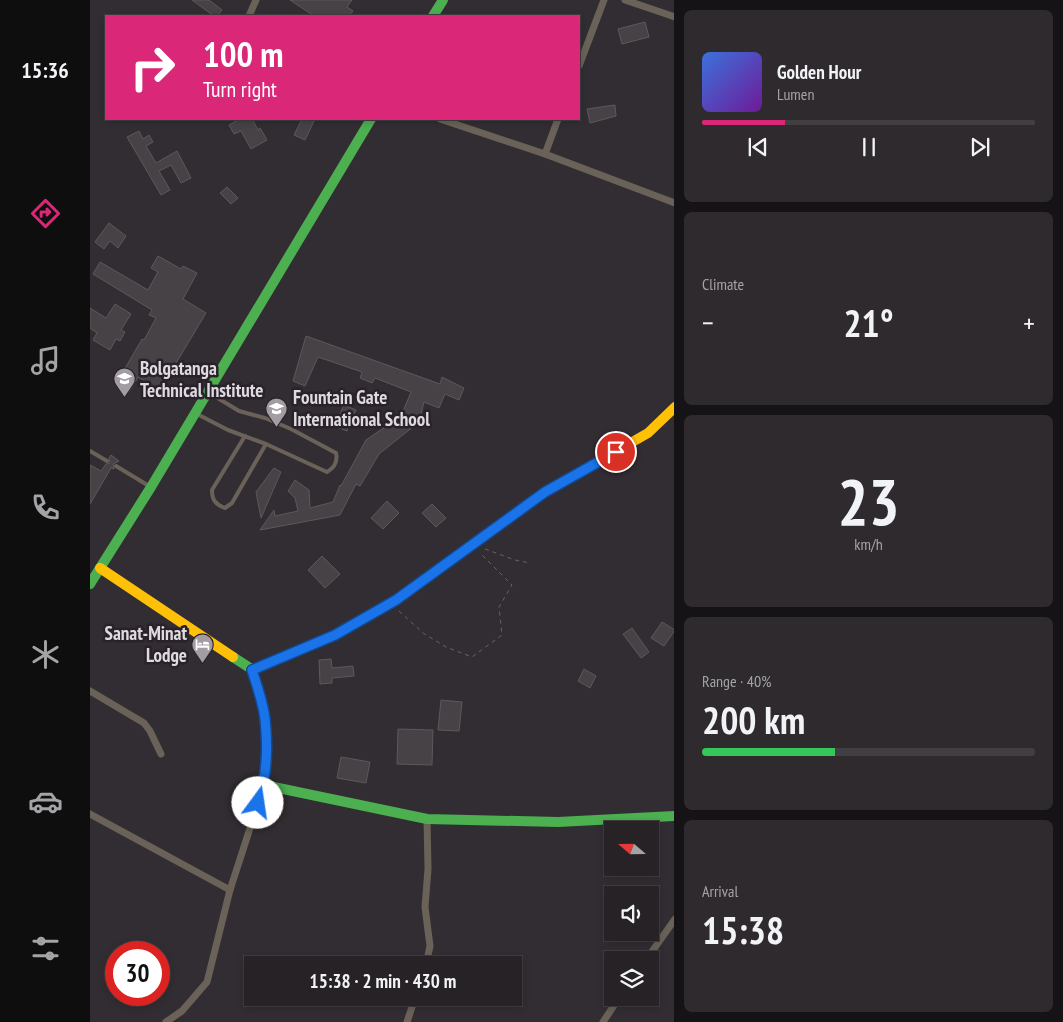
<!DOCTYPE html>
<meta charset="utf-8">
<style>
:root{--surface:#262226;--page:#2e2a2e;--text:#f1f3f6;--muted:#a4a4a7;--line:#423f43;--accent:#db2777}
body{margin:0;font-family:"PT Sans Narrow",sans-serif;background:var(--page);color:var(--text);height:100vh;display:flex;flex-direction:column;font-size:19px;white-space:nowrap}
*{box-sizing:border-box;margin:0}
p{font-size:16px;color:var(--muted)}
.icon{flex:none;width:28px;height:28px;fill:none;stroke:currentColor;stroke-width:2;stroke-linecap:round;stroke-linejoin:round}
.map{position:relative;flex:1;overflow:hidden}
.drawer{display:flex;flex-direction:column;gap:10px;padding:10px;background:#151315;width:389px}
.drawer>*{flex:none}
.hud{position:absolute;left:15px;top:15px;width:475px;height:105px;border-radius:0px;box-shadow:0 2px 8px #0003,0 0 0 1px var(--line);background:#db2777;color:#fff;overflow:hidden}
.needle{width:32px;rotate:290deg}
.buttons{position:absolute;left:514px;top:821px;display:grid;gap:10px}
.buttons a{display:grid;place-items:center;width:55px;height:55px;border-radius:0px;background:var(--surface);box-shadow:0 2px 8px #0003,0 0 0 1px var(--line);font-size:25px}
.speed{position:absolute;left:15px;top:941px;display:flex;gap:10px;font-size:25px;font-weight:700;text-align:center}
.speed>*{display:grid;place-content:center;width:65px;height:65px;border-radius:50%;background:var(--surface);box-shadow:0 2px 8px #0003,0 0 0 1px var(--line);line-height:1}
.speed .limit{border:8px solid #d22;background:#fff;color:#111}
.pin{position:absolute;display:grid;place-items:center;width:42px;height:42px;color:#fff;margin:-21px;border:2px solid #fff;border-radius:50%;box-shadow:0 1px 5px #0007}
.me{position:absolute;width:55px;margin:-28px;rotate:14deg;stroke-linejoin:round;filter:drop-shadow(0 0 4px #0008)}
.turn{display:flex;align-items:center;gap:18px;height:105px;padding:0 15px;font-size:22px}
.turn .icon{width:65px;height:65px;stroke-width:2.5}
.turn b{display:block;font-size:35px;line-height:42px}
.big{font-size:38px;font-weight:700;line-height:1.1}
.drawer .card{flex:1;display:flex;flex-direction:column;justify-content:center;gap:8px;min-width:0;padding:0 18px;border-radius:8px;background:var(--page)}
.drawer .dial{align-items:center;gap:0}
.dial b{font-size:65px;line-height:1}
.song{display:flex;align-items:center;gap:15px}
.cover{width:60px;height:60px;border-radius:8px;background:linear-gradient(135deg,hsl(220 70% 55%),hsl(280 70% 35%))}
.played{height:5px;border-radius:2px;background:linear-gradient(90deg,var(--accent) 25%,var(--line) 25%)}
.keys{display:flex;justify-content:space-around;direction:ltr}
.heat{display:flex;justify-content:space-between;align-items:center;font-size:28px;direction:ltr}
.charge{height:8px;border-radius:4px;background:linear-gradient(90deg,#34c759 40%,var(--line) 0)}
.trip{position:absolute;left:154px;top:956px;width:278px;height:50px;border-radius:0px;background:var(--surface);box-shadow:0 2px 8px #0003,0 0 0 1px var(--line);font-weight:700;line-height:50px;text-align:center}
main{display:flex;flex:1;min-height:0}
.menu{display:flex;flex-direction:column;width:90px;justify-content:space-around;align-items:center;background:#0f0e0f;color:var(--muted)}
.menu .icon{width:35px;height:35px}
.menu .on{color:var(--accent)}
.menu b{font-size:22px;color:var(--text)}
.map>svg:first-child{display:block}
</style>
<main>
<nav class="menu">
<b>15:36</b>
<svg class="icon on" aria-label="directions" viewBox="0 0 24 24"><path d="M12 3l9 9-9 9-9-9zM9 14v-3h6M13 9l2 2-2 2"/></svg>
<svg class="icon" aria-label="music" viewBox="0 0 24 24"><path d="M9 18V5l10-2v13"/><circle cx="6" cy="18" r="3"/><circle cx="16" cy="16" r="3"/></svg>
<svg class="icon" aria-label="phone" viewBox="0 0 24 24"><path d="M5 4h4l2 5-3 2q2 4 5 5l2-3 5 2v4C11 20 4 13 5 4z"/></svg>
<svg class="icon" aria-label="climate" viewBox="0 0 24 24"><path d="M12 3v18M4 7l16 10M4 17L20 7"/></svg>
<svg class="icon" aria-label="car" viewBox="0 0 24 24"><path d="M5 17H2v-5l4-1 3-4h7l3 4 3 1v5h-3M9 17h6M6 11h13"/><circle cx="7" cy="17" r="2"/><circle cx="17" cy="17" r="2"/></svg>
<svg class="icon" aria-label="filters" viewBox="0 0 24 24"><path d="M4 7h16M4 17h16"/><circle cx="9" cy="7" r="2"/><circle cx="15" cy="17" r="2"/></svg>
</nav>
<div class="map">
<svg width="585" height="1022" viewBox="0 0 585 1022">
<rect width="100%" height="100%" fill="#322d32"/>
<g fill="#464245" stroke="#5d585b">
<path d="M102 0H119L132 10 127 16H124Z"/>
<path d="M200 0H262L257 7 263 11 259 16H224Z"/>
<path d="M555 22 559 37 532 44 528 29Z"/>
<path d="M525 105 526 116 500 123 497 109Z"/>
<path d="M150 119H162L168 130 170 128 177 140 161 149 151 131 144 134 139 125Z"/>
<path d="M212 119H225L215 140 204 135Z"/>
<path d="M49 131 53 139 59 135 63 142 56 146 66 163 87 151 101 178 91 183 81 165 69 171 80 190 71 195 37 137Z"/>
<path d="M137 187 148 198 141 204 130 193Z"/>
<path d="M19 223 36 236 28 248 20 241 14 249 5 242Z"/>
<path d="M68 256 91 269 93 266 107 273 93 299 116 313 70 390 48 377 39 392 26 384 52 339 54 340 66 318 59 315 62 310 3 274 10 262 58 290 68 272 61 268Z"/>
<path d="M25 304 41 314 31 330 35 332 30 341 26 339 20 350 3 340 7 333 0 328V308L16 318Z"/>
<path d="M216 336 350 384 352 377 374 388 369 400 355 394 349 408 334 402 329 422 289 454 270 486 266 484 250 515 170 530 184 510 185 516 208 511 205 498 198 491 205 480 219 490 220 508 243 502 250 485 251 486 276 440 311 416 321 392 285 378 282 383 270 378 272 372 228 357 215 386 203 381Z"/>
<path d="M254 405 266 410 257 431 244 426Z"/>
<path d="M21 455 29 461 23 464 24 469 21 468 0 504V465L11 471 16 464 20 463 19 458Z"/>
<path d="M184 468 191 472 171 518 166 492Z"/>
<path d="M297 501 309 513 293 529 281 518Z"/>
<path d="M342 504 356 518 346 527 332 513Z"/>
<path d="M232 556 250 574 235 588 218 570Z"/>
<path d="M572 622 585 630 574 646 561 638Z"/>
<path d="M542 628 559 652 551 658 533 634Z"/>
<path d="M241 659 242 668 263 666 264 676 242 678V683L230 684 229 660Z"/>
<path d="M494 669 506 676 500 688 488 681Z"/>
<path d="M351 700 372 702 369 731 348 730Z"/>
<path d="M308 729 343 730 342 765 307 764Z"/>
<path d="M251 757 280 762 276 783 247 778Z"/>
</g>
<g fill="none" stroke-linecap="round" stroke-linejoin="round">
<g stroke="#696360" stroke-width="1" stroke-dasharray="4 4" stroke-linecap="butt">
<path d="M395 549 425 560 440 563"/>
<path d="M309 611 333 633 356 647 382 657 412 635 409 607 422 585 390 553"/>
</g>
<g stroke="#6a6258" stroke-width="4">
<path d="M107 414 138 430 176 444 237 472C244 468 248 462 246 453L201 429 175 418 149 411 121 394"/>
<path d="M155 436 122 490C122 500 125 504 135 508L142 503 176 444"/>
<path d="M0 451 17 461"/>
<path d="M26 466 59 486"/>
</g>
<g stroke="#6a6258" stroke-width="7">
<path d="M535 0 585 17"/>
<path d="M159 16 166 0"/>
<path d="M489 66 514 0"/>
<path d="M350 119 455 154 585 203"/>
<path d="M455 154 468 119"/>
<path d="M0 691 54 723 60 731 71 754"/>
<path d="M0 814 140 890"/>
<path d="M556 960 585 919"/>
<path d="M336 965 340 946 335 907 338 869 337 819"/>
<path d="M76 1022 92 1011 117 982 140 890 174 785 176 748 175 717 163 670"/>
<path d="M317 1022 325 998"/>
<path d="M513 1022 529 998"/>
</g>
<g stroke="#4caf50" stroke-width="10">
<path d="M343 16 353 0"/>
<path d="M0 584 61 487 281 119"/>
<path d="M143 657 163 670 245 635 307 600 455 492 516 457"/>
<path d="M174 785 337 819 468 822 585 816"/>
</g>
<g stroke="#ffc107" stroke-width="10">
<path d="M516 457 558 433 585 407"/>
<path d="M10 568 143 657"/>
</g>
</g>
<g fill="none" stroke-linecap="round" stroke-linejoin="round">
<defs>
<path id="route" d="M168 803C177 776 178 746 175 719 173 702 167 686 162 670L245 635 306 600 455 492 526 452"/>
</defs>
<use href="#route" stroke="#114b97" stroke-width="12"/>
<use href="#route" stroke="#1a73e8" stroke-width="9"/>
</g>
<defs>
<symbol id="school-pin" viewBox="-11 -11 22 30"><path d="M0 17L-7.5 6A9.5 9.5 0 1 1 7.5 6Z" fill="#a29da3" stroke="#2a222a"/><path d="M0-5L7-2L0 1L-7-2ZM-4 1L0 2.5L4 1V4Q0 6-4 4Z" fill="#fff"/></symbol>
<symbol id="hotel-pin" viewBox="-11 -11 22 30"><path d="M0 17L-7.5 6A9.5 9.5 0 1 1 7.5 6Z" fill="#a29da3" stroke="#2a222a"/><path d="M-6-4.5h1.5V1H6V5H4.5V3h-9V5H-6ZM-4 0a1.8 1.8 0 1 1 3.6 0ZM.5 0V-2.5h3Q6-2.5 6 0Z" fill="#fff"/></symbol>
</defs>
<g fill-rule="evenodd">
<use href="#school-pin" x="22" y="366" width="25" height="34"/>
<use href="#school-pin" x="174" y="396" width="25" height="34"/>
<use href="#hotel-pin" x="100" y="632" width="25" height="34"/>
</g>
<g text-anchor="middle" stroke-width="5" stroke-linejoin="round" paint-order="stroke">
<g font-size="19" font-weight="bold" fill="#dfdae0" stroke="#2a222a" text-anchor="start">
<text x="50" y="375">Bolgatanga<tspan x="50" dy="22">Technical Institute</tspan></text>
<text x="203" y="404">Fountain Gate<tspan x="203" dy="22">International School</tspan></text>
<text x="97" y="640" text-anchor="end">Sanat-Minat<tspan x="97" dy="22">Lodge</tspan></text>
</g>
</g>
</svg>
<div class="buttons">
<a><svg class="needle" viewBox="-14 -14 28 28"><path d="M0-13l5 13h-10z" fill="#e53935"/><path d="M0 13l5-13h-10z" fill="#a4a4a7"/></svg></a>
<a><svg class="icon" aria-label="sound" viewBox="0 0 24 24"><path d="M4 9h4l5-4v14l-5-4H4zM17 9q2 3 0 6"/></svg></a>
<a><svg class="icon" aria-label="layers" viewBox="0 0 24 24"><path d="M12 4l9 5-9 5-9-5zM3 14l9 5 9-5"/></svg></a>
</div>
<div class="speed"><div class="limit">30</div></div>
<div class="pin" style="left:526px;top:452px;background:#d93025"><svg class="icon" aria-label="arrive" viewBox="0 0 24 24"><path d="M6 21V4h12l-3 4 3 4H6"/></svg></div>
<svg class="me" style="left:168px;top:803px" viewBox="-20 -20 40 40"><circle r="19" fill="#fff"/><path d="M0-13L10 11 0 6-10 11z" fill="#1a73e8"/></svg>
<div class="trip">15:38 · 2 min · 430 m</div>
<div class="hud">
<div class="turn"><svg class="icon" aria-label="right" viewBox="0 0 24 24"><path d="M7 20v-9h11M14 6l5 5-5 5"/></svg><div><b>100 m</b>Turn right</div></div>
</div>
</div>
<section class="drawer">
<div class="card">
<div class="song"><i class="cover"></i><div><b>Golden Hour</b><p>Lumen</p></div></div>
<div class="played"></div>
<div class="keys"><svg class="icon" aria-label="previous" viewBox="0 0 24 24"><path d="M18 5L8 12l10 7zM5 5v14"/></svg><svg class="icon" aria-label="pause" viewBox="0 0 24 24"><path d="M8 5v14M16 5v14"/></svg><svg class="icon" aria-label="next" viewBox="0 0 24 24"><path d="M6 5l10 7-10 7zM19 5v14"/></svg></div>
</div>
<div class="card"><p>Climate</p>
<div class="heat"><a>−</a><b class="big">21°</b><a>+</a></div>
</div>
<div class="card dial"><b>23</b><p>km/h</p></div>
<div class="card"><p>Range · 40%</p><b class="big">200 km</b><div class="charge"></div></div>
<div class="card"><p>Arrival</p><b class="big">15:38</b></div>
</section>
</main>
